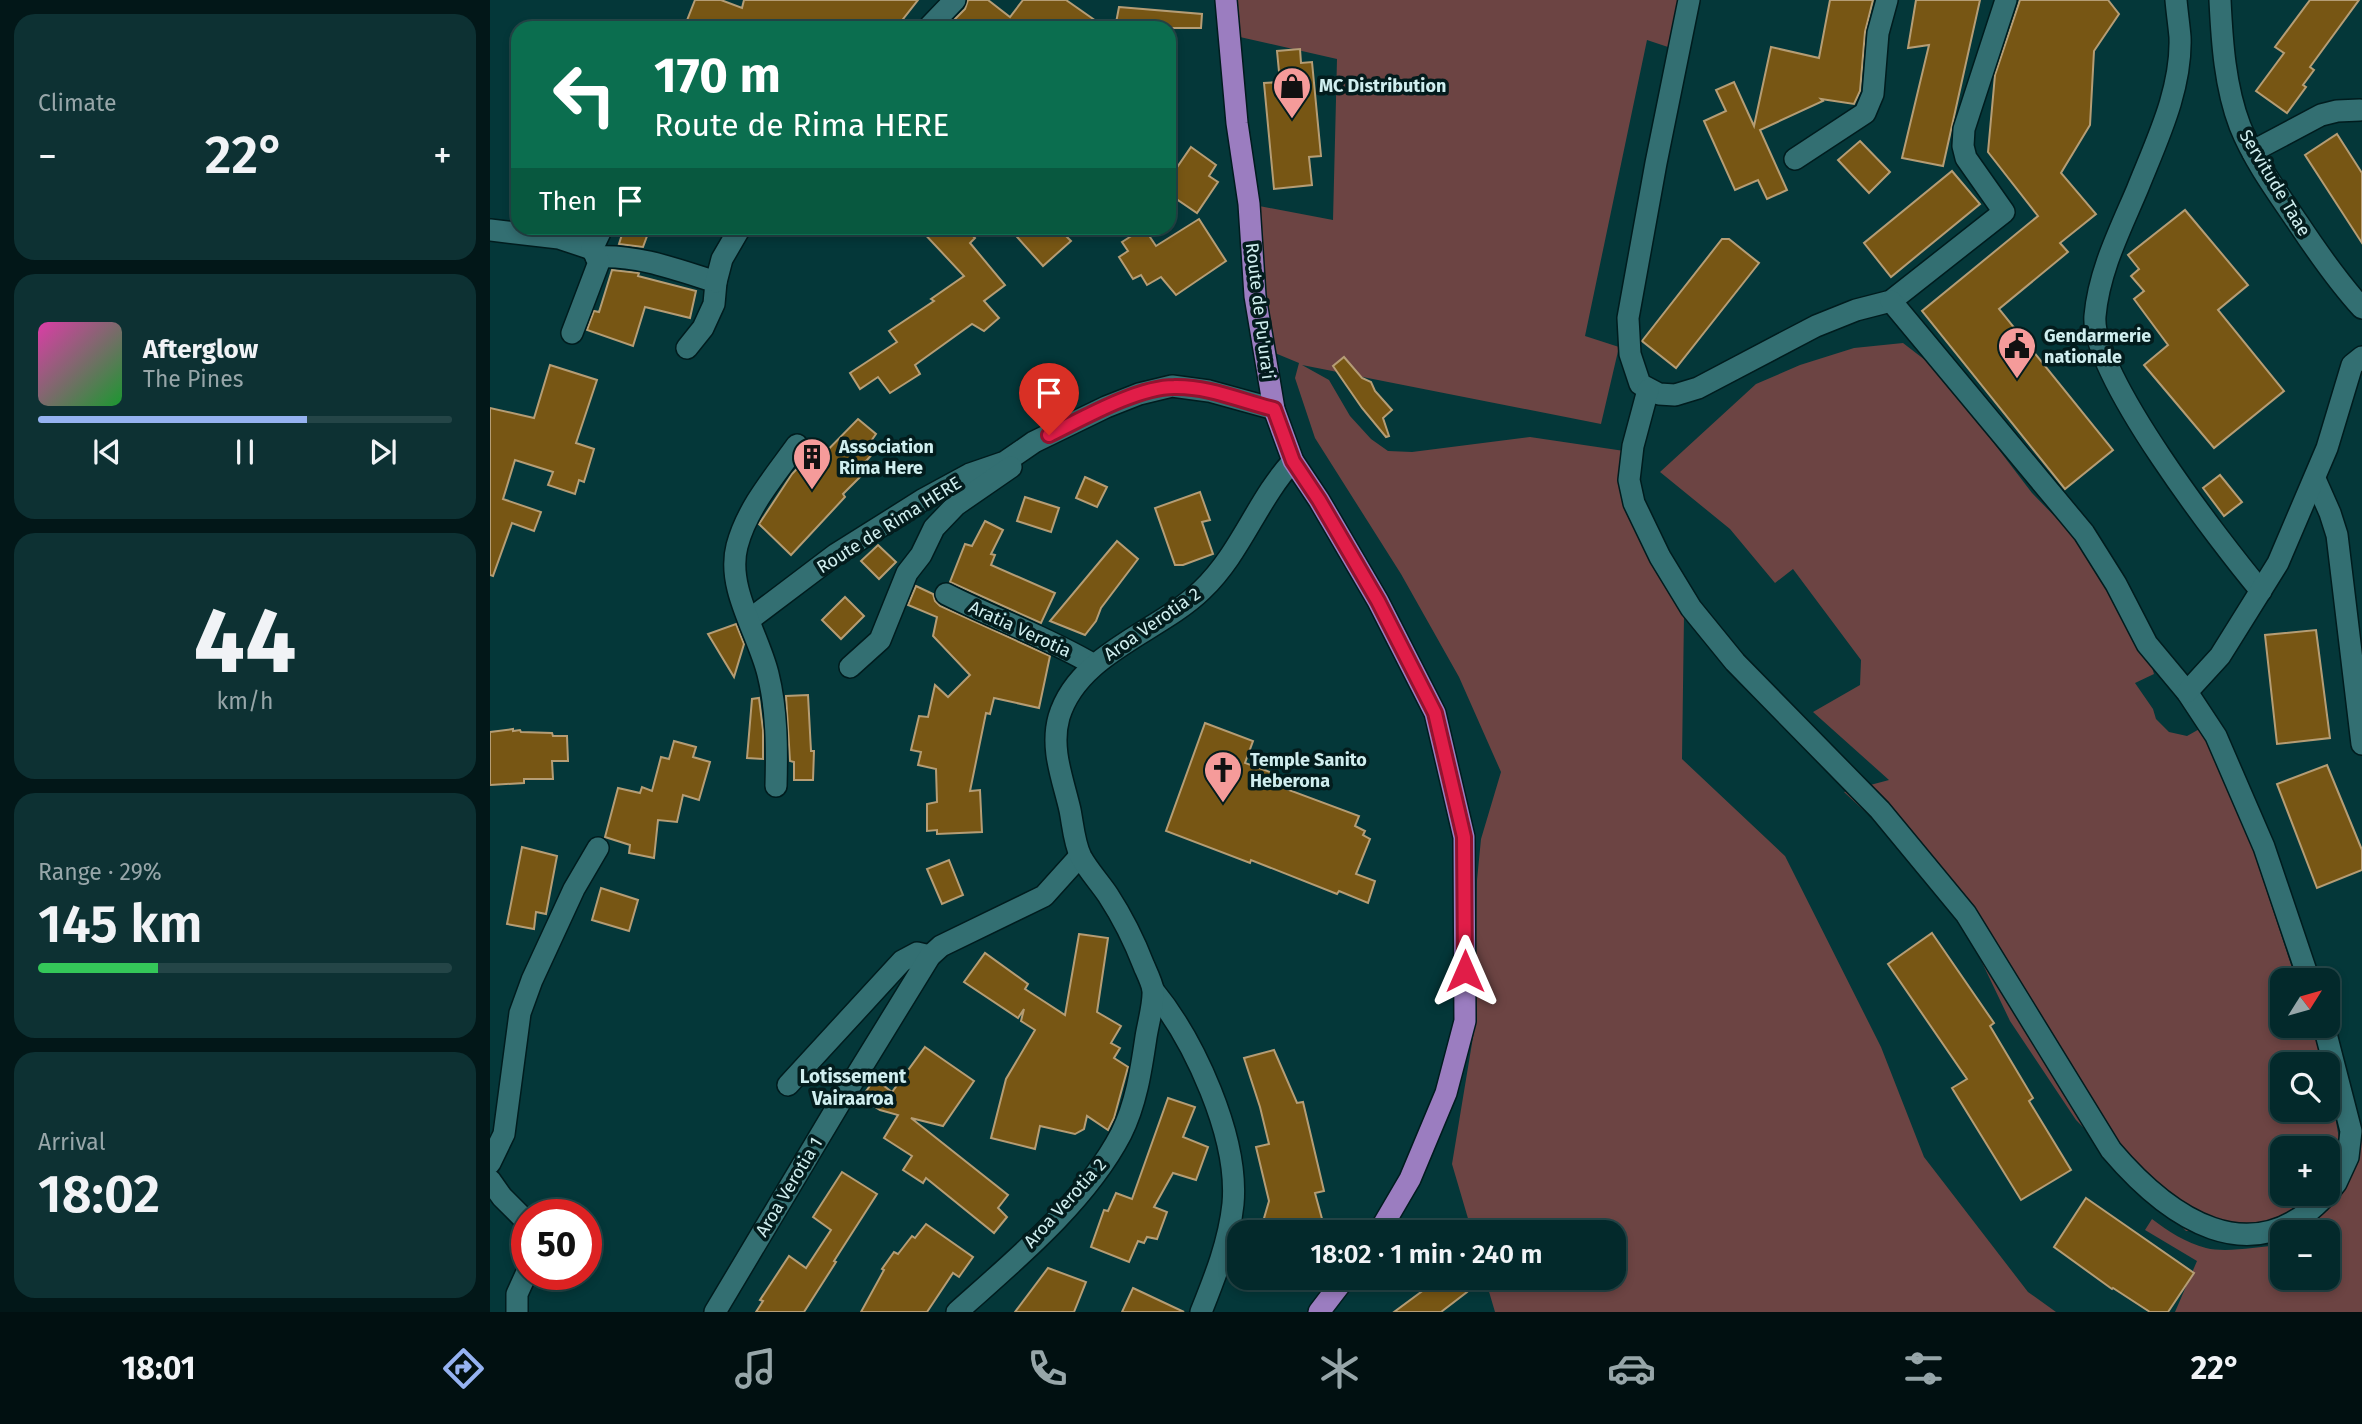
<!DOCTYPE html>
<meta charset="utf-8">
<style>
:root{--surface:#03292b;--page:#0d3133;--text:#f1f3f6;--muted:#97a6a9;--line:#244547;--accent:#95b2f1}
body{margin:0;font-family:"Fira Sans",sans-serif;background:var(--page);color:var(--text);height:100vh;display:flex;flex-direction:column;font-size:26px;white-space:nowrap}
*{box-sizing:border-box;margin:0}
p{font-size:23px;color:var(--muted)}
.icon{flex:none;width:38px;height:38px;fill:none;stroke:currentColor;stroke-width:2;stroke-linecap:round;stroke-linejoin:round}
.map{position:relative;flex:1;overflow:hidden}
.panel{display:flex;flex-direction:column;gap:14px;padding:14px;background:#021718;width:490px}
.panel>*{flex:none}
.guide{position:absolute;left:21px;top:21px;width:665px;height:214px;border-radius:21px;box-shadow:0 4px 10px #0003,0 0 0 2px var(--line);background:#0b6e4f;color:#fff;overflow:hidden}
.needle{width:46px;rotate:53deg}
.controls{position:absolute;left:1780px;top:968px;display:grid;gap:14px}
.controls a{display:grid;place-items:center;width:70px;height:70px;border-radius:14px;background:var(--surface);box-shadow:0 4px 10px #0003,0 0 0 2px var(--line);font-size:35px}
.speed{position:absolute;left:21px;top:1199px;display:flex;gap:14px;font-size:35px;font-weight:700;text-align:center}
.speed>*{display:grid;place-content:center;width:91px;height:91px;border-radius:50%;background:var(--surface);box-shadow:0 4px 10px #0003,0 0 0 2px var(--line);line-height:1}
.speed .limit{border:10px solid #d22;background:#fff;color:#111}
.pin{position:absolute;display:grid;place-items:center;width:60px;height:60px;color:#fff;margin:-72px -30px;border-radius:50% 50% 50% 0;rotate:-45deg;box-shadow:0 0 7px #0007}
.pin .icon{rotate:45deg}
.me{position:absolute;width:77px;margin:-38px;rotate:0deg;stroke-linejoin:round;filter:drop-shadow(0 0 5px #0008)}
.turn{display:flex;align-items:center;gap:24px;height:147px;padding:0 28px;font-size:32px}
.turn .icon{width:91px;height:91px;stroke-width:2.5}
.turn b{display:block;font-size:49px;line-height:60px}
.then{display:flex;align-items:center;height:66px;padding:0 28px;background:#0003;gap:14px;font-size:26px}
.big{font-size:52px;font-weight:600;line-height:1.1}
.panel .card{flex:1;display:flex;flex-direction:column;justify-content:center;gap:10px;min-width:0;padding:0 24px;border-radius:21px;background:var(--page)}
.panel .dial{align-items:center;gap:0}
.dial b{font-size:91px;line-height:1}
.song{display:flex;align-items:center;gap:21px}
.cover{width:84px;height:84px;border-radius:10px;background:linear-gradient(135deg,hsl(320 70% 55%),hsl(130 70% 35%))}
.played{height:7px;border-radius:4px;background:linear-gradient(90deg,var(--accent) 65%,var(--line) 65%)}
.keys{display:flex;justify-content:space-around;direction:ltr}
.heat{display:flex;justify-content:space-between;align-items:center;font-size:38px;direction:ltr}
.charge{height:10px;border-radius:5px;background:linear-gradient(90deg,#34c759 29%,var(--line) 0)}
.trip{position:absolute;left:737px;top:1220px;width:399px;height:70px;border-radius:21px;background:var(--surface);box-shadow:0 4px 10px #0003,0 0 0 2px var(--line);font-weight:600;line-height:70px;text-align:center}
.dock{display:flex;height:112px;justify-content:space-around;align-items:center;background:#011011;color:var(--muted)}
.dock .icon{width:49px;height:49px}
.dock .selected{color:var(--accent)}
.dock b{font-size:32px;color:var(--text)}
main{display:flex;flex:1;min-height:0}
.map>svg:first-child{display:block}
</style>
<main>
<section class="panel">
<div class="card"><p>Climate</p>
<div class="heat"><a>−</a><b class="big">22°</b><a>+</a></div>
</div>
<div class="card">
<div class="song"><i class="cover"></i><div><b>Afterglow</b><p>The Pines</p></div></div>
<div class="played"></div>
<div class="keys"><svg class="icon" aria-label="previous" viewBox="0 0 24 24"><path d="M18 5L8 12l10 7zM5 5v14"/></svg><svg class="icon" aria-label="pause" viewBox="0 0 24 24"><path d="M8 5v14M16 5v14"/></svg><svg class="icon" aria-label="next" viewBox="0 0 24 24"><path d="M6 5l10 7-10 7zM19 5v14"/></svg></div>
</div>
<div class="card dial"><b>44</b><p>km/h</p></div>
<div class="card"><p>Range · 29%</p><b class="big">145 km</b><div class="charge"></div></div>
<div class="card"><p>Arrival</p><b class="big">18:02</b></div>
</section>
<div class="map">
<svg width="1872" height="1312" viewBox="0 0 1872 1312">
<rect width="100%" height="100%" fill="#043739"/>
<g fill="#6c4443">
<path d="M737 0H1195L1184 49 1157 40 1095 336 1129 347 1111 424 812 365 839 380 860 416 881 439 898 451 922 452 1040 437 1141 452 1142 480 1194 615 1192 759 1295 856 1391 1047 1434 1157 1538 1292 1566 1312H1005L995 1278H1124V1232H982L962 1164 985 1025 987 880 991 839 1011 772 969 677 911 574 825 438 805 378 809 363 773 348 759 204 843 220 847 59 741 35Z"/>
<path d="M1413 343 1448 370 1542 493 1576 528 1650 627 1664 674 1645 683 1663 709 1666 719 1679 732 1697 736 1713 727 1734 762 1806 980H1792V1026H1821L1834 1064H1792V1110H1838V1077L1850 1144 1872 1135V1312H1685L1707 1261 1655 1230 1662 1219C1678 1231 1696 1243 1716 1248 1736 1253 1767 1247 1788 1245L1792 1242V1278H1838V1232H1807L1838 1210 1861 1164 1850 1146 1838 1181V1148H1792V1194H1825L1801 1215 1761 1231H1696L1586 1120 1520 1021 1456 887 1354 792 1399 780 1323 712 1370 685 1371 660 1303 569 1285 583 1240 529 1170 472 1266 384 1310 365 1364 348Z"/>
</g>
<g fill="#775614" stroke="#b59d75" stroke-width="2">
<path d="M205 0H231L252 8 254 0H428L406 28H194Z"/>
<path d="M478 0H498L520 17 533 0H576L616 28H472L463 21 475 9Z"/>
<path d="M1340 0H1383L1375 32 1370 91 1364 104 1331 99 1333 101 1270 130 1297 190 1277 199 1268 180 1245 190 1214 121 1236 111 1226 90 1244 82 1264 126 1281 47 1329 58Z"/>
<path d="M1426 0H1490L1453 166 1412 158 1439 45 1418 48Z"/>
<path d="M1530 0H1618L1629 14 1604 51 1600 125 1571 173 1606 214 1570 243 1578 252 1509 309 1623 450 1575 489 1432 311 1548 216 1498 152 1505 75Z"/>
<path d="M1820 0H1869L1820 67 1824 70 1813 85 1816 87 1797 113 1766 91 1794 53 1785 47Z"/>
<path d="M629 7 712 14 711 28H625Z"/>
<path d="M810 49 811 63 822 62 831 156 819 157 822 185 784 189 774 83 790 82 787 51Z"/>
<path d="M1847 134 1872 173V243L1815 155Z"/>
<path d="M1370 141 1400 172 1379 193 1348 160Z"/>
<path d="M701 147 726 165 719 176 728 182 707 213 679 194V179Z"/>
<path d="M1462 171 1490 204 1401 277 1374 243Z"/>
<path d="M1695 210 1758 285 1728 310 1794 391 1724 448 1654 365 1678 345 1644 299 1654 291 1641 276 1649 269 1638 255Z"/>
<path d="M709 219 736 261 686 295 671 277 657 285 651 275 643 279 629 257 638 251 632 242 654 228 666 246Z"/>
<path d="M134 228H160L153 247 129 244Z"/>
<path d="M429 228H474L485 238 480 243 515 285 494 301 509 318 494 331 482 324 425 365 430 374 400 393 388 377 370 389 360 373 407 342 399 331 444 301 441 299 474 276Z"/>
<path d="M519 228H568L581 241 553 266Z"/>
<path d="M1232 239H1239L1269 263 1186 368 1152 341Z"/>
<path d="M122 270 149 273 148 276 206 291 200 318 155 307 143 346 97 330 104 311 109 312Z"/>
<path d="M854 357 872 378 881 382 885 391 902 410 893 418 899 436 896 437 872 408 843 366Z"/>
<path d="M60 365 107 380 86 443 104 449 94 482 89 480 85 494 58 485 63 472 25 460 13 499 51 512 44 531 22 523 3 576 0 575V408L44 418Z"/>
<path d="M368 419 386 434 379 444 386 450 368 470 373 474 353 494 355 497 301 555 269 524 302 474 316 459 322 466Z"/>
<path d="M1730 475 1752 502 1734 516 1713 488Z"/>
<path d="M595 477 617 487 607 507 586 498Z"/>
<path d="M710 492 720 520 712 522 723 554 693 565H685L665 508Z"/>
<path d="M535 497 569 508 561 532 527 521Z"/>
<path d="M495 521 513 530 501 554 505 555 501 565 565 593 551 623 460 582 475 544 482 546Z"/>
<path d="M627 541 648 559 611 608 606 621 595 635 560 621Z"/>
<path d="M388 545 406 562 389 579 371 561Z"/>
<path d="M426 586 443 594 445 601 450 606 560 656 549 708 504 698 500 714 496 713 480 791 490 790 492 832 447 834V830L437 831V804L447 802 446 769 428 765 431 752 421 750 429 716 438 717 445 685 458 697 480 675 443 636 447 617 418 605Z"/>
<path d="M355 597 374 616 351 639 332 620Z"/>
<path d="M246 624 254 644 244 677 218 634Z"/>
<path d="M1826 630 1840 738 1787 744 1775 635Z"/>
<path d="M318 695 321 751H324L323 780H304V762L300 761 296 696Z"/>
<path d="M269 698 273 730V759L257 758 262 699Z"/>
<path d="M715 723 763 741 755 763 791 776 788 786 869 816 865 826 875 831 873 835 880 839 866 874 885 881 878 903 849 891 847 894 761 860 760 863 676 831Z"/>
<path d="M23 729V731L30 730 31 732 62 733 63 736H77L78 761H62L63 779H34V783L0 785V732Z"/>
<path d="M184 741 206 747 203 757 220 762 209 800 193 795 187 822 168 820 164 858 139 853 140 845 115 837 128 788 150 793 152 787 162 791 171 757 179 759Z"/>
<path d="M1837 765 1872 850V870L1827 888 1787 784Z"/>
<path d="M32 847 67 856 56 914 46 912 44 929 17 924Z"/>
<path d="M459 860 473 895 452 904 437 869Z"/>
<path d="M111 888 148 900 139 931 102 920Z"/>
<path d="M1442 933 1504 1023 1500 1026 1543 1098 1539 1101 1581 1170 1531 1200 1462 1088 1477 1079 1398 964Z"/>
<path d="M589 934 618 938 607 1012 631 1026 621 1043 630 1048 624 1058 638 1067 624 1118 618 1130 597 1116 594 1129 585 1134 550 1126 545 1149 501 1138 516 1079 545 1030 531 1021 534 1009 528 1018 474 982 495 953 538 984 535 989 575 1015Z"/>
<path d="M435 1047 484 1081 453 1126 421 1118 518 1195 508 1208 517 1217 504 1233 436 1178 433 1183 413 1170 422 1156 394 1138 408 1115 390 1110 371 1098 385 1079 402 1092Z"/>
<path d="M784 1050 807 1103 813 1102 834 1191 825 1193 834 1226 814 1232H770L779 1201 766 1147 779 1144 770 1107 754 1058Z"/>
<path d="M678 1098 705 1107 693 1137 718 1147 706 1180 683 1173 664 1207 677 1212 667 1239 657 1237 654 1243 648 1241 639 1262 601 1247 614 1210 618 1211 626 1193 642 1199Z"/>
<path d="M352 1172 387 1194 344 1261 346 1262 314 1312H266L273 1301 270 1300 299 1256 316 1268 341 1230 323 1217Z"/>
<path d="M1596 1198 1704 1273 1678 1312H1660L1623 1288 1622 1289 1564 1247Z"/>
<path d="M436 1224 483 1257 469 1277 463 1273 437 1312H371L394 1270 392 1269 404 1252 408 1254 422 1236 425 1238Z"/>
<path d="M558 1268 596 1282 584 1312H525Z"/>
<path d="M950 1278H966L977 1292 951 1312H904Z"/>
<path d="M643 1288 694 1312H632Z"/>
</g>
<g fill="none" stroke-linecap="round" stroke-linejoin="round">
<defs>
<g id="minor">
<path d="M1199 0 1166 163 1138 318 1140 354 1150 384 1169 394 1185 395 1208 388 1326 326 1366 310 1401 301 1514 212 1476 158 1473 146 1474 129 1516 0"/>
<path d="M1686 0C1687 12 1689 25 1690 37 1692 90 1666 142 1647 190 1630 230 1609 271 1605 316 1600 374 1731 543 1771 591"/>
<path d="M1730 0C1732 42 1735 87 1750 126 1764 161 1787 192 1808 223 1828 253 1848 282 1872 308"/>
<path d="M441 28 440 26 465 0"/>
<path d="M1763 153 1767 149 1831 115 1847 111 1870 110"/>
<path d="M1305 159 1375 113 1383 94 1388 33 1397 0"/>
<path d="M0 230 69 238 102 249"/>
<path d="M106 257C146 254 188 270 226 282L224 304 213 328 197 348"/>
<path d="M226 282 232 259 250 228"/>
<path d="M1401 301 1594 533 1626 584 1657 644 1697 692 1726 736 1774 847 1819 980"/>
<path d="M82 333 109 262 102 249 112 228"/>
<path d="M1158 390 1143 446 1139 480 1144 503 1170 557 1201 608 1245 662 1390 810 1476 914 1621 1150C1678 1217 1762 1277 1837 1194"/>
<path d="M1825 479 1840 513 1847 535 1872 744"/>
<path d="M456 594C505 619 557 637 604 665"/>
<path d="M259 620 345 555 434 499 480 474 515 462 544 442 616 407 649 394 682 386 719 391 784 409"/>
<path d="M360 667 390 640 417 573 431 555 444 528 466 505 521 467"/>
<path d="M1697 692 1730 656 1788 563 1837 448 1862 365 1872 357"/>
<path d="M286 786C287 749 287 710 278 674 268 633 236 588 247 546 257 508 284 477 307 445"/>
<path d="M663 990C704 1040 749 1137 743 1204 739 1242 725 1277 711 1312"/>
<path d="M1834 1026 1861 1131 1858 1157 1846 1183 1838 1193"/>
<path d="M298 1085 412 961 427 953 440 956"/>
<path d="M0 1163 14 1134 30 1013 42 980 84 889 108 848"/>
<path d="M0 1180 12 1197 37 1222"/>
<path d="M27 1312V1294L37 1272"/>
<path d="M225 1312 349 1104 440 956 451 946 554 896 590 856"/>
<path d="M467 1312C524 1261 595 1203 631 1134 646 1104 651 1071 656 1037 658 1024 664 1003 663 990 662 983 657 973 654 966 644 940 633 918 618 895 610 883 598 870 591 857 584 843 583 825 580 810 573 779 560 749 569 717 588 653 669 632 712 590 751 553 767 500 803 461"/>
</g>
<g id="major">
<path d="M736 0 747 123 759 204 765 296 784 409 803 461 829 500 888 601 945 713 974 837 975 1021 956 1093 920 1179 889 1232"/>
<path d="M829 1312 855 1278"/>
</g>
</defs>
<use href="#minor" stroke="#001c1e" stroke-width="24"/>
<use href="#major" stroke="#001c1e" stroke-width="24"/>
<use href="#minor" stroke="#336f72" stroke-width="21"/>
<use href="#major" stroke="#9b7dc0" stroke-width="21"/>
</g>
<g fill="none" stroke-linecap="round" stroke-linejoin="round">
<defs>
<path id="route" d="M559 435C592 419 647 387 684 387 718 386 751 401 784 409L803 461 829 500 888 601 945 713 974 837 975 971"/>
</defs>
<use href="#route" stroke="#92132f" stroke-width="18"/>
<use href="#route" stroke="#e11d48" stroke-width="12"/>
</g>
<defs>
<symbol id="shop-pin" viewBox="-11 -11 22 30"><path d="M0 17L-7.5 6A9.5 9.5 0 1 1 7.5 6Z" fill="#f59b9a" stroke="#031c1d"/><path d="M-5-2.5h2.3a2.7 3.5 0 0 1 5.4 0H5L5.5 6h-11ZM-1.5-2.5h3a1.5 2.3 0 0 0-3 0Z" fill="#111"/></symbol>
<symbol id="civic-pin" viewBox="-11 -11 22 30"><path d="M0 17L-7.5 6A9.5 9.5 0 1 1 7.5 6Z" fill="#f59b9a" stroke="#031c1d"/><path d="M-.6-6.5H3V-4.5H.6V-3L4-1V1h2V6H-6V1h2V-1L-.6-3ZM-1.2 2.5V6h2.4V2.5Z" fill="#111"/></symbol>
<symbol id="building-pin" viewBox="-11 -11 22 30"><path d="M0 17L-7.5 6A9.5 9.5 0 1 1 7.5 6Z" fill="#f59b9a" stroke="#031c1d"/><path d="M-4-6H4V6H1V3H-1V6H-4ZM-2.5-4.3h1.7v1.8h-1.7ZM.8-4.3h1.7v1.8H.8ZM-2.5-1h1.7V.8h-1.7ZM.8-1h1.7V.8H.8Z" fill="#111"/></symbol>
<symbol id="church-pin" viewBox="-11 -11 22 30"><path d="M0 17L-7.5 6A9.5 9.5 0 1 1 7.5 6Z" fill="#f59b9a" stroke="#031c1d"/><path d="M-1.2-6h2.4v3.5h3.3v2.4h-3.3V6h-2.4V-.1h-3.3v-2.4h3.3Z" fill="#111"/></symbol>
</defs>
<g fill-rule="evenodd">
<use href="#shop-pin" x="780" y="64" width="44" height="60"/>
<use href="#civic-pin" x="1505" y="324" width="44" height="60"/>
<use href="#building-pin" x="300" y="435" width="44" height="60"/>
<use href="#church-pin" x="711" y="748" width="44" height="60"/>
</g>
<g text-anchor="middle" stroke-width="7" stroke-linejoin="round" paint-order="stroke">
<g font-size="18" font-weight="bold" fill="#d0eeef" stroke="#031c1d" text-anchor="start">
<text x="829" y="92">MC Distribution</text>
<text x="1554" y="342">Gendarmerie<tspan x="1554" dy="21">nationale</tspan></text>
<text x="349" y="453">Association<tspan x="349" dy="21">Rima Here</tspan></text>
<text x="760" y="766">Temple Sanito<tspan x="760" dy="21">Heberona</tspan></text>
</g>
<g font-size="18" fill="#d0eeef" stroke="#031c1d">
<text transform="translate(1785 183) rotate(59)" y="6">Servitude Taae</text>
<text transform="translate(770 311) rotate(83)" y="6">Route de Pu'ura'i</text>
<text transform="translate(399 525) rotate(-32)" y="6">Route de Rima HERE</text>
<text transform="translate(662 624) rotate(-35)" y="6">Aroa Verotia 2</text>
<text transform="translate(530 629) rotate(25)" y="6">Aratia Verotia</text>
<text transform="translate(299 1187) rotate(-59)" y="6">Aroa Verotia 1</text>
<text transform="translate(575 1203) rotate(-48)" y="6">Aroa Verotia 2</text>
</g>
<g font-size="19" font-weight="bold" fill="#d0eeef" stroke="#031c1d">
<text x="363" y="1083">Lotissement<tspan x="363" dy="22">Vairaaroa</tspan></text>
</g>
</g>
</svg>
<div class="controls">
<a><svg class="needle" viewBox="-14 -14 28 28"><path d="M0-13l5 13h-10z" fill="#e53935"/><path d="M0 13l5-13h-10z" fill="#97a6a9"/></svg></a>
<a><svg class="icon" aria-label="search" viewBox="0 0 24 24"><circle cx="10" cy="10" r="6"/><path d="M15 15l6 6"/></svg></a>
<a>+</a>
<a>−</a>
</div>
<div class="speed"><div class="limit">50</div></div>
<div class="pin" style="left:559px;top:435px;background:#d93025"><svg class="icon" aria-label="arrive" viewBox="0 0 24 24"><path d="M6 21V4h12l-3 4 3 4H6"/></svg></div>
<svg class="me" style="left:975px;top:971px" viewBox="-20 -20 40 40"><path d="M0-17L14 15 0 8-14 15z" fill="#e11d48" stroke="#fff" stroke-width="4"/></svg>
<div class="trip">18:02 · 1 min · 240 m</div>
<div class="guide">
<div class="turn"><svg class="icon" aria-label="left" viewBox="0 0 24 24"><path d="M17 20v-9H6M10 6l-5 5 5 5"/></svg><div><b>170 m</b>Route de Rima HERE</div></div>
<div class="then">Then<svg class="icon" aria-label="arrive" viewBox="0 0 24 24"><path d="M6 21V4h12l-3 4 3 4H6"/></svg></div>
</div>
</div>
</main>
<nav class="dock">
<b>18:01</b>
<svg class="icon selected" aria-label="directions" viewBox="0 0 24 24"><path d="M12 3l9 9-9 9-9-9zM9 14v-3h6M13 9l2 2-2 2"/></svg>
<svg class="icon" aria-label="music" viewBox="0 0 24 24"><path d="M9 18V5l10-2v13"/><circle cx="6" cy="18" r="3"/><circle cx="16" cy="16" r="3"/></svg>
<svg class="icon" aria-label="phone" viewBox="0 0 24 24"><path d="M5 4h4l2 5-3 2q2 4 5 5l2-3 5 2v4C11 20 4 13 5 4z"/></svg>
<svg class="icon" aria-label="climate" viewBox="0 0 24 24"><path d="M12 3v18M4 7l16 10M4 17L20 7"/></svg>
<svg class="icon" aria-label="car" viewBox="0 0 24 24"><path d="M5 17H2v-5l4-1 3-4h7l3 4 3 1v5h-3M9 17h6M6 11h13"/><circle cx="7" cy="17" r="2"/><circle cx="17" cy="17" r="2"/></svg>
<svg class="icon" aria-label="filters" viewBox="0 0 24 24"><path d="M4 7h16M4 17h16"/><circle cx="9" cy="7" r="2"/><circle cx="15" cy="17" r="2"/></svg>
<b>22°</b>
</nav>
